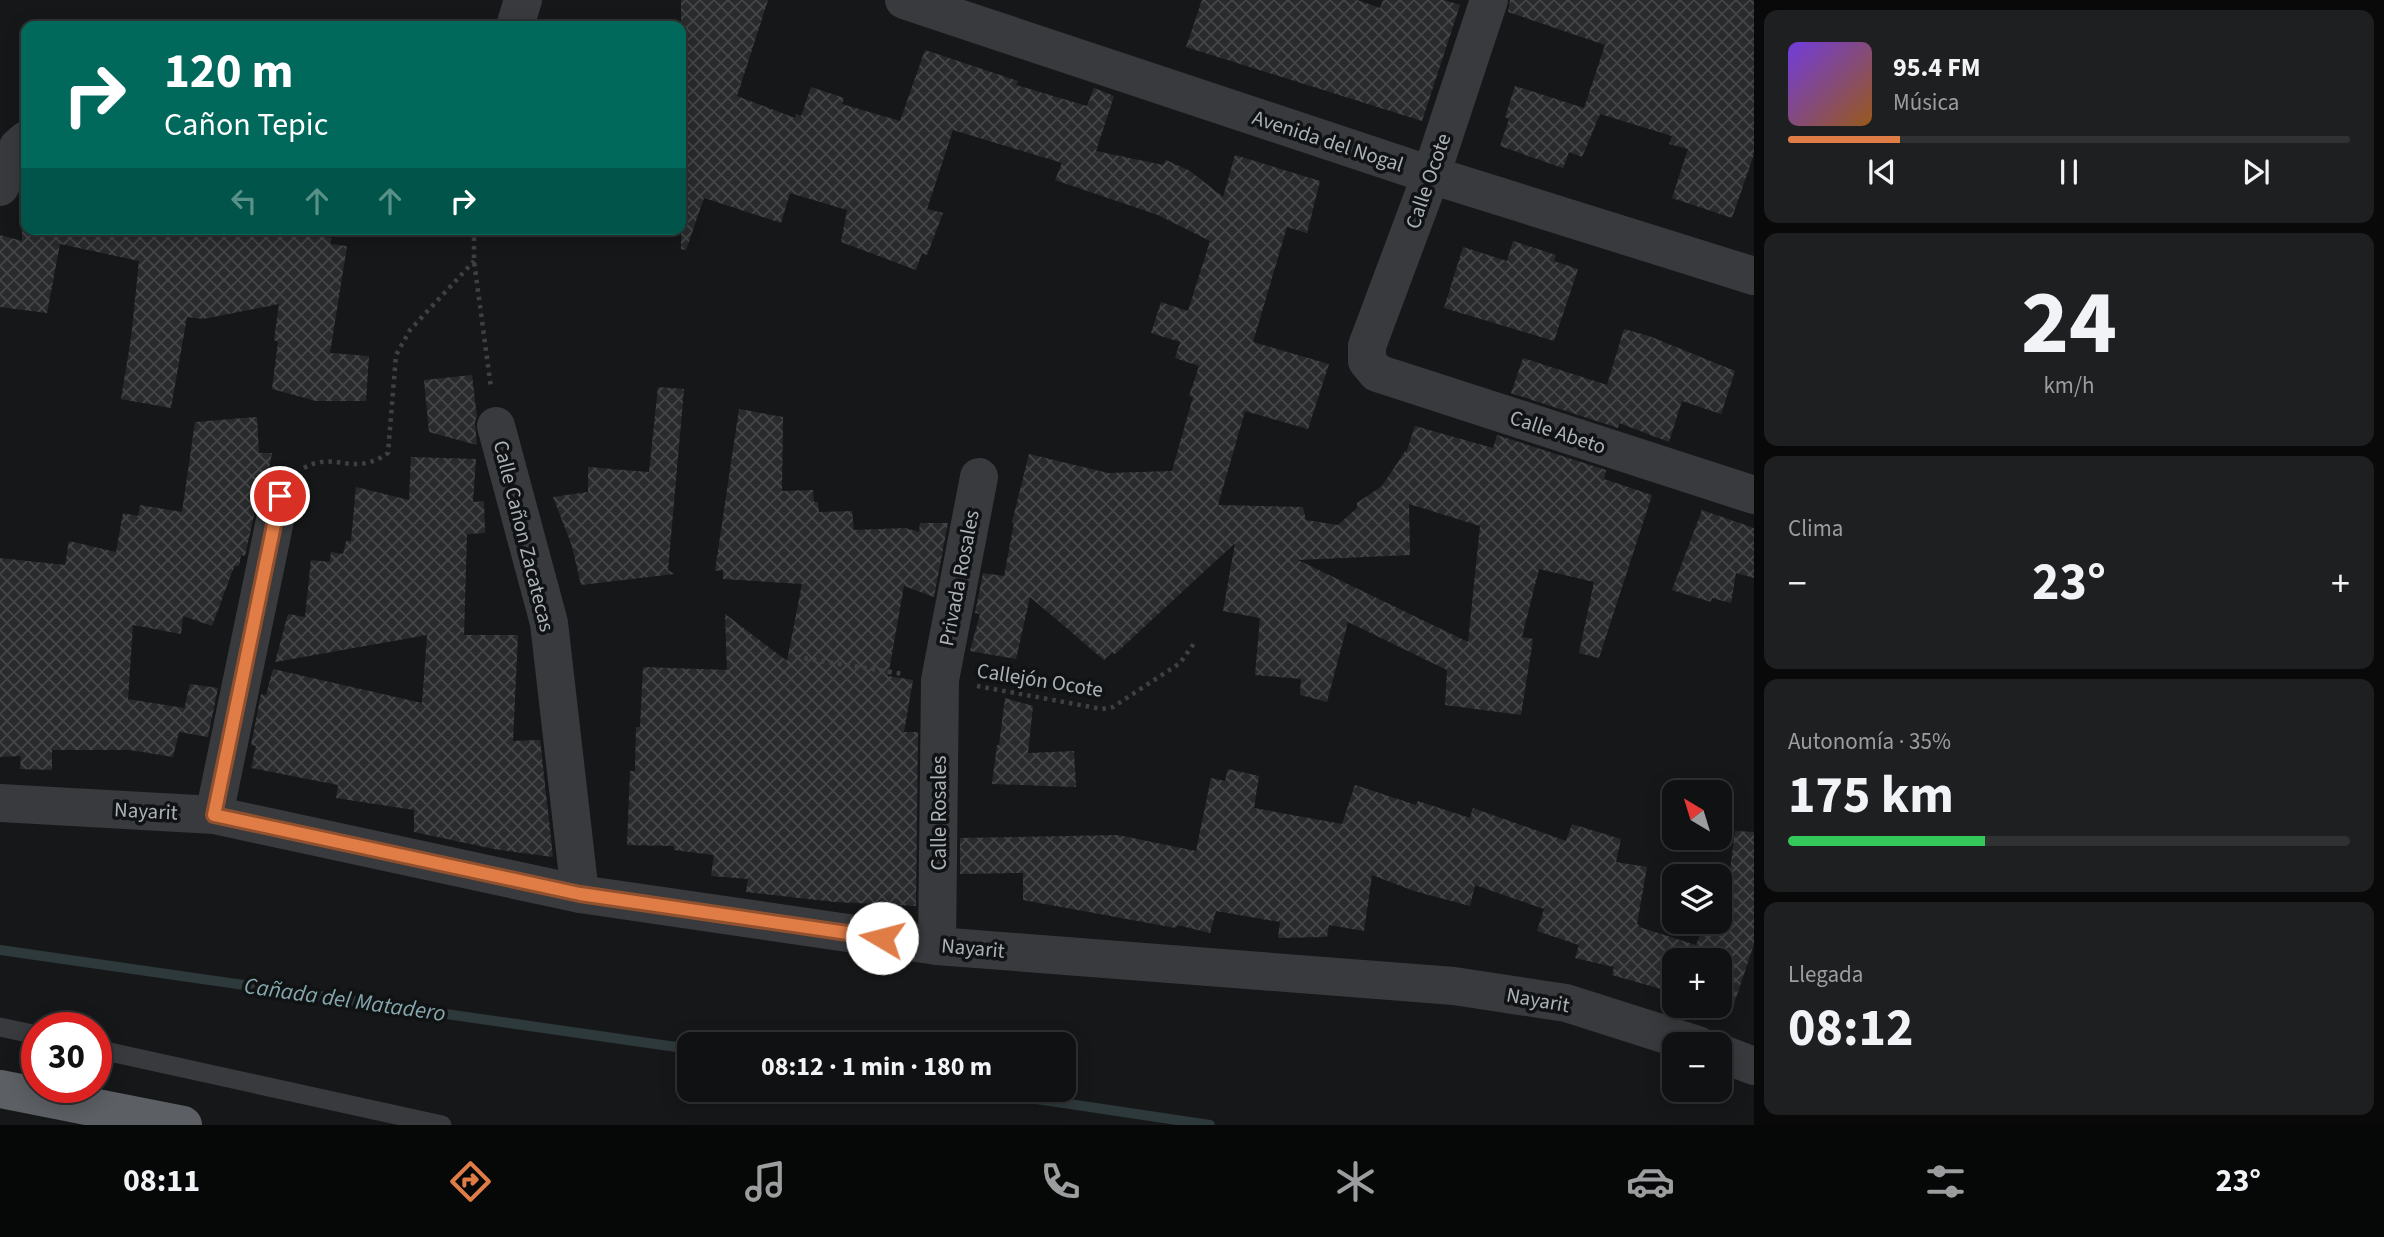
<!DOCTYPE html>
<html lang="es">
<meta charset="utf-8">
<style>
:root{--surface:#101112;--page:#1e1f20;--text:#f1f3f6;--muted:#9c9d9f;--line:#303132;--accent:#e07c46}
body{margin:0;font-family:"Source Sans 3",sans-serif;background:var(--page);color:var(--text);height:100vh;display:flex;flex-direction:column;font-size:26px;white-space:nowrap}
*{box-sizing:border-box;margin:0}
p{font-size:23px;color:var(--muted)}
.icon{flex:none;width:38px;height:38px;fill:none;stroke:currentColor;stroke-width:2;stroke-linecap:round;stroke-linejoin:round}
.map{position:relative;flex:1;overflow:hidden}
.side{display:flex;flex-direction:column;gap:10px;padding:10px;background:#09090a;width:630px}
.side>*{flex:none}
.banner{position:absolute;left:21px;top:21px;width:665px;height:214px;border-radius:14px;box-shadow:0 4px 18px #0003,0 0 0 2px var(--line);background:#00695c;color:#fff;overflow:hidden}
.needle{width:46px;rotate:322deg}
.controls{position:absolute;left:1662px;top:780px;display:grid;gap:14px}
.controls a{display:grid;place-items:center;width:70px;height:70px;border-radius:14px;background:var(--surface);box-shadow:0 4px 18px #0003,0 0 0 2px var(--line);font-size:35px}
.speed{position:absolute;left:21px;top:1012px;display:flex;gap:14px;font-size:35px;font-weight:700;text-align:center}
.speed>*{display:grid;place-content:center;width:91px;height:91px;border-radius:50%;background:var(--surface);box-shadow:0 4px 18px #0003,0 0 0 2px var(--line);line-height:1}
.speed .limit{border:10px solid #d22;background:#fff;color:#111}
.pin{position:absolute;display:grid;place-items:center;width:60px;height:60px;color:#fff;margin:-30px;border:4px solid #fff;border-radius:50%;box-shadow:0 2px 7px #0007}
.me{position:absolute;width:77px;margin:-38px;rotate:278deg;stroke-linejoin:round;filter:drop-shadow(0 0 5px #0008)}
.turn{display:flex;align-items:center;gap:24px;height:147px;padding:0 28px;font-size:32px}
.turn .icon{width:91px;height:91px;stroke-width:2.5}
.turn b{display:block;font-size:49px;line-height:60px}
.lanes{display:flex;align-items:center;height:66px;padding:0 28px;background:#0003;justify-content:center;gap:35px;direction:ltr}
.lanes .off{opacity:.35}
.big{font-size:52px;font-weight:700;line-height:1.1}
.side .tile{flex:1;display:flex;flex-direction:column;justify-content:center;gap:10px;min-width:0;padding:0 24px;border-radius:14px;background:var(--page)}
.side .dial{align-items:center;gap:0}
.dial b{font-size:91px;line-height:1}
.song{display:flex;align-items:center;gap:21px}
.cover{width:84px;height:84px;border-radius:10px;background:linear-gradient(135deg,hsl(260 70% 55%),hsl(30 70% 35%))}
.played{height:7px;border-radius:4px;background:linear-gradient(90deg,var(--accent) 20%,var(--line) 20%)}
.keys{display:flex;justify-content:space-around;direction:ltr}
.heat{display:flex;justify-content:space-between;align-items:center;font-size:38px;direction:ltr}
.charge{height:10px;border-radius:5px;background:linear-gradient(90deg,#34c759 35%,var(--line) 0)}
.trip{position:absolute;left:677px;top:1032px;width:399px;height:70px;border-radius:14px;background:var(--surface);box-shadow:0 4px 18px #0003,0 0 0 2px var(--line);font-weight:700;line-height:70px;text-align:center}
.menu{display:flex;height:112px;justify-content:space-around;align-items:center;background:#060707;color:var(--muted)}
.menu .icon{width:49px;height:49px}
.menu .current{color:var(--accent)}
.menu b{font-size:32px;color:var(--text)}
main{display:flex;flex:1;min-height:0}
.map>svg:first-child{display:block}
</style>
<main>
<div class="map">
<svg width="1754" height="1125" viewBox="0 0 1754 1125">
<defs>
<pattern id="building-cross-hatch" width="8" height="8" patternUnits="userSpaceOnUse" patternTransform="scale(1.75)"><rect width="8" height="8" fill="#292a2c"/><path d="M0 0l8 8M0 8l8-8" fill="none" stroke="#454648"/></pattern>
</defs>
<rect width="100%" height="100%" fill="#161718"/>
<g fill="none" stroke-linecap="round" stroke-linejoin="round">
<g stroke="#2e393b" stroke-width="10">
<path d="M0 950 690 1049"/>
<path d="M976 1090 1210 1125"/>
</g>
</g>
<g fill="url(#building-cross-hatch)" fill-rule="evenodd">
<path d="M681 0H768L737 96 795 118 796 114 801 116 811 87 844 98 842 104 900 121 925 50 1018 81 1016 85 1087 106 1094 88 1114 96 1096 151 1163 165 1166 160 1190 171 1223 197 1235 155 1320 181 1307 233 1287 227 1253 342 1329 364 1320 392 1308 429 1245 411 1218 505 1303 507 1306 520 1338 525 1357 508V503L1382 486 1406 450V453L1415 426 1493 448 1497 435 1606 470 1604 479 1652 495 1599 658 1579 653 1594 582 1539 569 1522 637 1533 639 1521 715 1445 705 1447 670 1348 622 1327 702 1300 695 1301 679 1255 675 1260 618 1223 611 1235 543 1115 654 1112 652 1104 660 1030 597 1016 659 970 651 980 614 975 613 983 573 1004 576 1014 523 1012 522 1029 454 1108 473 1172 471 1193 397 1189 396 1199 366 1175 358 1180 342 1151 333 1161 302 1188 311 1210 241 1158 215 1055 180 1062 163 953 130 927 209 943 213 927 255 922 253 916 270 841 242 847 210 790 193 781 223 704 198 686 250 681 249ZM1409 504 1480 526 1468 642 1298 560 1410 555Z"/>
<path d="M1202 0H1357L1380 8 1383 0H1444L1460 5 1422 121 1186 47Z"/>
<path d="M1510 0H1754V154L1732 218 1672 198 1688 149 1669 144 1672 136 1600 114 1582 157 1569 152 1563 168 1500 146 1509 119 1505 117 1515 86 1584 108 1605 45 1508 12Z"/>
<path d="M22 229H270L332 238 330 244 347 246 330 353 369 356 366 401H316L272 389 278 342 274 340 279 304 203 319 187 317 171 408 121 399 131 338 139 261 60 244 47 313 0 307V235L22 241Z"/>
<path d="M1513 241 1556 255 1554 261 1578 269 1554 341 1444 308 1463 247 1507 261Z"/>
<path d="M1624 329 1649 336 1735 371 1721 414 1682 401 1669 442 1619 423 1618 428 1511 393 1523 358 1607 385Z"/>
<path d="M472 375 477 417 475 421 477 445 429 432 424 380Z"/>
<path d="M658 387 684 389 668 570 674 574 581 585 572 546 553 497 588 492V467L649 472Z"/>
<path d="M739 409 783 417 782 491 813 490 814 502H818L819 512 852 511 854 530 905 528 919 532 920 523H948L934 597 904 586 888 676 913 680 904 732H918L916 906 835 902 746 892 748 879 711 876 714 855 674 850V846L627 845 630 771H635L636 727H640L643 667 727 670 725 614 787 661 802 584 723 579V570L715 571Z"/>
<path d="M257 417 259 453H272L267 479 259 492 245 556 241 555 239 566H235L232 572 212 626 183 616 181 634 133 625 128 699 184 708 181 722 190 684 218 688 208 737 179 732 173 757 130 750H52V770L20 769 21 756 0 757V558L65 565 69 541 116 552 123 513 138 516 140 505 182 512 195 422Z"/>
<path d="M411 457 476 459 473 502 484 501 485 533 467 534 464 635H518L513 741 540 740 553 857 494 849 414 832V810L336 798 338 785 251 768 256 746 251 745 261 694 266 695 273 669 422 703 427 635 275 662 288 614 305 617 311 560 330 562 331 552 343 554 346 541H351L356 487 409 500Z"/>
<path d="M1702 510 1754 528V578L1736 573 1731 603 1712 598 1711 602 1672 590Z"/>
<path d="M1005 698 1033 706 1028 753 1074 751 1076 787 992 784 997 745H999Z"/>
<path d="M1228 769 1259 776 1254 808 1342 824 1355 785 1416 805 1418 801 1470 818 1473 808 1566 841 1572 824 1621 839 1616 862 1647 867 1637 924 1639 925V927L1696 945 1705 922H1720V901L1726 903 1735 831 1754 832V944L1732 1010 1719 1006 1720 961H1675V993L1612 975 1614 967 1575 958 1579 945 1537 931 1544 909 1475 885 1470 906 1414 891 1372 875 1364 931 1329 925 1327 937 1278 938 1280 922 1216 911 1210 933 1177 925 1176 928 1023 900V873L960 874V838L1118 835 1196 851 1211 778 1225 781Z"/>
</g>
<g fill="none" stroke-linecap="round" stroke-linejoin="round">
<g stroke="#3e4144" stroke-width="4.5" stroke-dasharray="3.5 5" stroke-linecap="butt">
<path d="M474 229V261L491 388"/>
<path d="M304 468C335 450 353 478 388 453L396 355 410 330 474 261"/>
<path d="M796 657 903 674"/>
<path d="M977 686 1102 709 1113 707 1180 663 1195 642"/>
</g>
<g stroke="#383a3d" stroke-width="19">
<path d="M0 1027 37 1035"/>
<path d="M96 1049 442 1125"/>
</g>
<g stroke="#383a3d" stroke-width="38">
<path d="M904 0 1431 175 1754 276"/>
<path d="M1489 0 1431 175 1367 346V361L1377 373 1754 495"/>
<path d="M515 26 523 0"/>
<path d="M0 187 18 147 26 140"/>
<path d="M496 426 549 623 580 894"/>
<path d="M0 803 214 815 580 894 937 946 1454 986 1566 1003 1698 1045"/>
<path d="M214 815 280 496"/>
<path d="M937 946 940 680 979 477"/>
<path d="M1720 1053 1754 1066"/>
</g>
<path stroke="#5c6064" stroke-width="38" d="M0 1089 183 1125"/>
</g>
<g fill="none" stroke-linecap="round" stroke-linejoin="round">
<defs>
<path id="route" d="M280 496 214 815 580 894 882 938"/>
</defs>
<use href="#route" stroke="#92512e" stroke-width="18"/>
<use href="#route" stroke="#e07c46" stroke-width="12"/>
</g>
<g text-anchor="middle" stroke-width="7" stroke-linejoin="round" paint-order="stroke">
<g font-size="21" fill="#aab2b7" stroke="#111213">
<text transform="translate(1328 141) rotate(18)" y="7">Avenida del Nogal</text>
<text transform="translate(1428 181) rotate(-71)" y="7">Calle Ocote</text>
<text transform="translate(1558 432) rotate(18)" y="7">Calle Abeto</text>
<text transform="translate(524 536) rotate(76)" y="7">Calle Cañon Zacatecas</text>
<text transform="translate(959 578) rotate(-79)" y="7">Privada Rosales</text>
<text transform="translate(1040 680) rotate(9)" y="7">Callejón Ocote</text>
<text transform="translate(146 811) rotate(3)" y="7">Nayarit</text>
<text transform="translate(939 813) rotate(-90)" y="7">Calle Rosales</text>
<text transform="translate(973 948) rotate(5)" y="7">Nayarit</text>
<text transform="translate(1538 1000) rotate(10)" y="7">Nayarit</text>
</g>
<g font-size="23" font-style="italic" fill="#84a8ae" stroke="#111213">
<text transform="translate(345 999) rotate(8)" y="8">Cañada del Matadero</text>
</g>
</g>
</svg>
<div class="controls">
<a><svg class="needle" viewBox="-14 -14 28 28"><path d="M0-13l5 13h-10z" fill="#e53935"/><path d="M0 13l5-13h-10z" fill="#9c9d9f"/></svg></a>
<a><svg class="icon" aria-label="layers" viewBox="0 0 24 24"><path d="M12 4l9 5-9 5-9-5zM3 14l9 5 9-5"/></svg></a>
<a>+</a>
<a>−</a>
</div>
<div class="speed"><div class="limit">30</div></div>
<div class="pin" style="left:280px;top:496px;background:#d93025"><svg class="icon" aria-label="arrive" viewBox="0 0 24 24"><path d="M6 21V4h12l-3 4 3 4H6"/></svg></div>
<svg class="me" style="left:882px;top:938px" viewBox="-20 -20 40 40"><circle r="19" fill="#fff"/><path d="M0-13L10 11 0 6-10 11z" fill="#e07c46"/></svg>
<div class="trip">08:12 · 1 min · 180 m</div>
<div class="banner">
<div class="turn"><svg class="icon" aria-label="right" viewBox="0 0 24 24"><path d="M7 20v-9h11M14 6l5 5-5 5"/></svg><div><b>120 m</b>Cañon Tepic</div></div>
<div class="lanes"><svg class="icon off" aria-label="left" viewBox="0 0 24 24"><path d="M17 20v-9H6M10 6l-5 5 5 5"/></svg><svg class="icon off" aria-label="ahead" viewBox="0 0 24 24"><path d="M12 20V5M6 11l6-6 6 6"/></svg><svg class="icon off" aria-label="ahead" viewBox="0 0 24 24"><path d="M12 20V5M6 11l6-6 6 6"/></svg><svg class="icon" aria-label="right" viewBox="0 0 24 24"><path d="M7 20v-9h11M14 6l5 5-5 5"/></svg></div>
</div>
</div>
<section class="side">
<div class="tile">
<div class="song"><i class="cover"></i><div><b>95.4 FM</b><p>Música</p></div></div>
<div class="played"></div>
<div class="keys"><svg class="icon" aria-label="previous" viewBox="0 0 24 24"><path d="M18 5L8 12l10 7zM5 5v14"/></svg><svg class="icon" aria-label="pause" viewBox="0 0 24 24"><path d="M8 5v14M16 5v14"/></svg><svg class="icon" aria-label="next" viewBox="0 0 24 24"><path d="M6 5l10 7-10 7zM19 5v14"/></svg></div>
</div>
<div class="tile dial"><b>24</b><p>km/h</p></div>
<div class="tile"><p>Clima</p>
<div class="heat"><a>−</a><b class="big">23°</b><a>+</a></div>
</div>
<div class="tile"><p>Autonomía · 35%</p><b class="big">175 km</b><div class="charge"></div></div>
<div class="tile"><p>Llegada</p><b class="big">08:12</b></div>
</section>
</main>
<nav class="menu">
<b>08:11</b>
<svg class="icon current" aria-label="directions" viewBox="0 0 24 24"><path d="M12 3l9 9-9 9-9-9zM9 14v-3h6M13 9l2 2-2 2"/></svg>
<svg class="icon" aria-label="music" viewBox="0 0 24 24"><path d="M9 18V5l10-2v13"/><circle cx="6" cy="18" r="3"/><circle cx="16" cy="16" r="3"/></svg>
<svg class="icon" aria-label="phone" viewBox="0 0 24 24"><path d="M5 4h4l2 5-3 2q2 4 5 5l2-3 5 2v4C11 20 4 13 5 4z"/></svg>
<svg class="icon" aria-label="climate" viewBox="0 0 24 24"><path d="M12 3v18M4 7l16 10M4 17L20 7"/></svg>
<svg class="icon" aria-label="car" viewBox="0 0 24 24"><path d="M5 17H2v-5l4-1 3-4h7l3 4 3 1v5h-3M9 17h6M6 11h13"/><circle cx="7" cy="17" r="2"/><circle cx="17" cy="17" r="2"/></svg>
<svg class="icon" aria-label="filters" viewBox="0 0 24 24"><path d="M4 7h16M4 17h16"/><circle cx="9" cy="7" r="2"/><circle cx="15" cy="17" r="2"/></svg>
<b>23°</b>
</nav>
